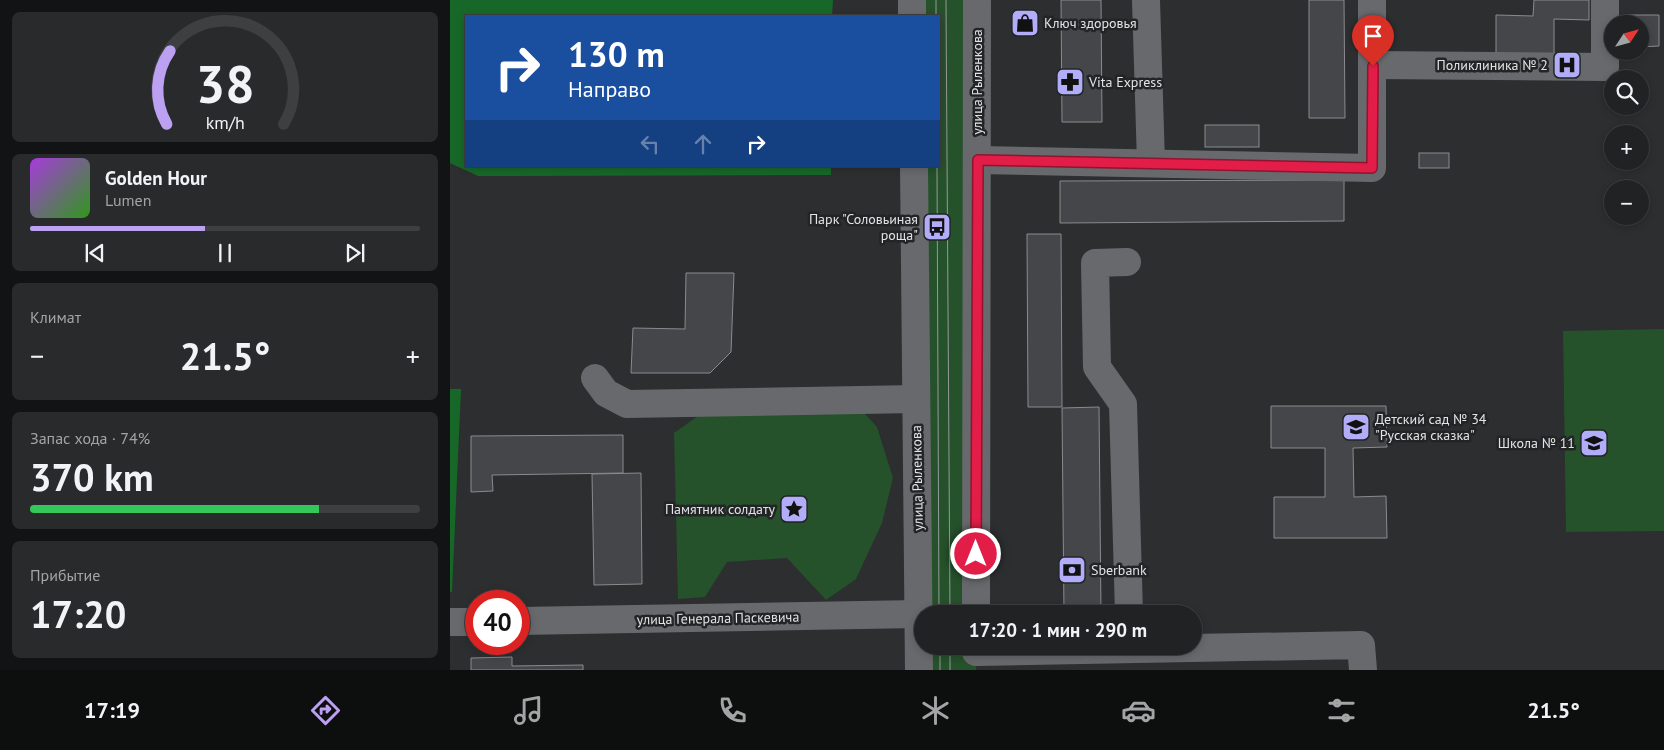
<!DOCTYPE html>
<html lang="ru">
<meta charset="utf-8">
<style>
:root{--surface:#212224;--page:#292a2c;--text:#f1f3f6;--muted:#a2a4a6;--line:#3e3f41;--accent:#bca0f2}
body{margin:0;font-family:"PT Sans",sans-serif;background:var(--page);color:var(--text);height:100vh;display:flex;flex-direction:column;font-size:19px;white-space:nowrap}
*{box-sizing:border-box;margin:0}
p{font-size:16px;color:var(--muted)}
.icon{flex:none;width:28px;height:28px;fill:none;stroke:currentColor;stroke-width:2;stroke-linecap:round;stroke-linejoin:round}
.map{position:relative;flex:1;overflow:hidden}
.side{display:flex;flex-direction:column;gap:12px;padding:12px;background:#121314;width:450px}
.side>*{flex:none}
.top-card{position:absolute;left:15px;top:15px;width:475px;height:152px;border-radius:0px;box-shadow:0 2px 8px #0003,0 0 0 1px var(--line);background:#1a4fa0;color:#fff;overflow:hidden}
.needle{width:32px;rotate:54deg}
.controls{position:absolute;left:1154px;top:15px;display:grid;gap:10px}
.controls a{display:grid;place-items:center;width:45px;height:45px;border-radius:50%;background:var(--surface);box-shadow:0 2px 8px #0003,0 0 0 1px var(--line);font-size:25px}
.speed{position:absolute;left:15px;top:590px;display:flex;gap:10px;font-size:25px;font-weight:700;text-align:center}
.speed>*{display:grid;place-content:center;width:65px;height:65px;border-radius:50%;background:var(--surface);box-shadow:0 2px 8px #0003,0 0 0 1px var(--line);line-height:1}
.speed .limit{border:8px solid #d22;background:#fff;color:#111}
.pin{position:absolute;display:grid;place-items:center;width:42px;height:42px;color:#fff;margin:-51px -21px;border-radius:50% 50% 50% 0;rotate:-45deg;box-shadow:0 0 5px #0007}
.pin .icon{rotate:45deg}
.me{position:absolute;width:55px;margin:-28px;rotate:0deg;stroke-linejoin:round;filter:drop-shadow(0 0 4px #0008)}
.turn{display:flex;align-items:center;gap:18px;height:105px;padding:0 20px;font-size:22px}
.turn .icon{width:65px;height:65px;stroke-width:2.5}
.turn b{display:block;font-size:35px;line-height:42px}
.lanes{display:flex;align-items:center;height:48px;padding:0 20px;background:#0003;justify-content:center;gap:25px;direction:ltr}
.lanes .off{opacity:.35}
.big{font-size:38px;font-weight:700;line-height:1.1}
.side .widget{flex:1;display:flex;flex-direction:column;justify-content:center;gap:8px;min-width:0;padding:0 18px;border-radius:8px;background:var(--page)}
.side .dial{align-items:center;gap:0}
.dial svg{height:130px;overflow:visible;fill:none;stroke:var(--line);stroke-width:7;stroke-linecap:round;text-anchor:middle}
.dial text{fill:var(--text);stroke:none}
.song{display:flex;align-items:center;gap:15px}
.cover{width:60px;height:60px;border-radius:8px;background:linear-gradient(135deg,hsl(280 70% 55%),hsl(110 70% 35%))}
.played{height:5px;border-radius:2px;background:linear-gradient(90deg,var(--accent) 45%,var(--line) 45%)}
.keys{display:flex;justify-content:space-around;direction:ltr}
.heat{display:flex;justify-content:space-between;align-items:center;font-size:28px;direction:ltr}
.charge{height:8px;border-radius:4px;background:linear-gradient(90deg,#34c759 74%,var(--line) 0)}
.trip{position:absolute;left:464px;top:605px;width:288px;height:50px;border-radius:25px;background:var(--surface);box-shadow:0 2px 8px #0003,0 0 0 1px var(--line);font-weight:700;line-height:50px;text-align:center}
.tabs{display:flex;height:80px;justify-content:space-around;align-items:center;background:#0d0e0e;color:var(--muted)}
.tabs .icon{width:35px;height:35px}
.tabs .active{color:var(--accent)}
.tabs b{font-size:22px;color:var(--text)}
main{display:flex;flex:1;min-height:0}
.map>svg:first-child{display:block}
</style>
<main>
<section class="side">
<div class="widget dial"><svg viewBox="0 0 100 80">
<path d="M14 69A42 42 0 1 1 86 69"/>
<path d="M14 69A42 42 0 0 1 16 24" stroke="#bca0f2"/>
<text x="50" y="56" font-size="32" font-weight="700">38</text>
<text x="50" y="72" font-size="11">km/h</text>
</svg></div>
<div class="widget">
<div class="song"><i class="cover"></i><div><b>Golden Hour</b><p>Lumen</p></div></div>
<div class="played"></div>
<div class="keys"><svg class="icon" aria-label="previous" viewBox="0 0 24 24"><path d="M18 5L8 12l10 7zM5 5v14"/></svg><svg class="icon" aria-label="pause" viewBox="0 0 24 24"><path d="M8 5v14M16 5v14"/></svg><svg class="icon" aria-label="next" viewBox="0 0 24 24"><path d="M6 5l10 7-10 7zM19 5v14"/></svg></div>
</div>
<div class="widget"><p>Климат</p>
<div class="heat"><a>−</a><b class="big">21.5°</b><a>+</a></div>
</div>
<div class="widget"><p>Запас хода · 74%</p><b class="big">370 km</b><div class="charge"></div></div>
<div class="widget"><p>Прибытие</p><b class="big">17:20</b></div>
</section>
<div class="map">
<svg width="1214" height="670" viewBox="0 0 1214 670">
<rect width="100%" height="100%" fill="#2c2e30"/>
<g fill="#25512b">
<path d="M474 0H524L526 614H473L474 166H489V16H474Z"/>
<path d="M1214 329V531L1116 532 1113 331Z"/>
<path d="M406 404 427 427 443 478 432 523 406 579 376 600 337 558 277 562 255 597 228 599 224 433 262 406Z"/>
<rect x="473" y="646" width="53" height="24"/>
</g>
<g fill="#176828">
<path d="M0 0H383L382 16H16V166H381V175L28 176 0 163Z"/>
<path d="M0 389H11L2 592H0Z"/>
</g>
<g fill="#454649" stroke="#898b8e">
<path d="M611 0H651L652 122H612Z"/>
<path d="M859 0H894L895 118H859Z"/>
<path d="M1084 0H1139V20L1104 19V55H1046V15L1083 16Z"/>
<path d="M1176 15H1209V46L1190 47V24H1176Z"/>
<rect x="755" y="125" width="54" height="22"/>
<rect x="969" y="153" width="30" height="15"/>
<path d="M894 180V221L610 223V181Z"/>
<path d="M577 234H611L612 407H578Z"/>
<path d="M236 273H284L281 352 260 373H181L183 328 235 329Z"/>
<path d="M821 406H936L937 447 903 448 904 497 936 496 937 538H824V497H875V448H821Z"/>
<path d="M649 407 651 614H614L612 408Z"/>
<path d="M173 435V473L42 475 43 491 21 492V436Z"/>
<path d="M191 473 192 584 144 585 142 474Z"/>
<path d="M62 657V666L133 665V670H21V658Z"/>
</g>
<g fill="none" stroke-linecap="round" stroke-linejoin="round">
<g stroke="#67696c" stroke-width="28">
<path d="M462 0V16"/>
<path d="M696 0 701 163"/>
<path d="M923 65 1155 67V0"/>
<path d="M528 160 922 168V0"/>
<path d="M464 166 469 670"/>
<path d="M677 262 645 263 647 367 673 404 679 614"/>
<path d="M145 378 156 393 177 404 466 399"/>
<path d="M526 614 527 0"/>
<path d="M69 621 468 614"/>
<path d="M0 622H26"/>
<path d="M526 652 911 645 913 670"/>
</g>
<g stroke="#97999b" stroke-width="1">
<path d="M486 0V16"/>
<path d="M496 0 500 614"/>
<path d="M487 166 489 614"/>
<path d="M490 646V670"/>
<path d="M500 646V670"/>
</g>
</g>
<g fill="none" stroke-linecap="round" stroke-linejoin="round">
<defs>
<path id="route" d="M526 554 528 160 922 168 923 66"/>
</defs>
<use href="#route" stroke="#92132f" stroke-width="12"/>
<use href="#route" stroke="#e11d48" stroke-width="9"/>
</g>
<defs>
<symbol id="shop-square" viewBox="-11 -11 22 22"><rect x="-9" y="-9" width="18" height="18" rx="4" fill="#b2adf9" stroke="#222426"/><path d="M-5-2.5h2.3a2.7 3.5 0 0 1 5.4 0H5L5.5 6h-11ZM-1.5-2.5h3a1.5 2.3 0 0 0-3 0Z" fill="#111"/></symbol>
<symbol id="hospital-square" viewBox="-11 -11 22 22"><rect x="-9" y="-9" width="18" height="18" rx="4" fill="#b2adf9" stroke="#222426"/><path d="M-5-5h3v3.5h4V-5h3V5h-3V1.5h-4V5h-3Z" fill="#111"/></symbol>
<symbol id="pharmacy-square" viewBox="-11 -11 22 22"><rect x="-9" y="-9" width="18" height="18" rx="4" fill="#b2adf9" stroke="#222426"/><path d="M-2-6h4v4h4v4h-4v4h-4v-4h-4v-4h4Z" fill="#111"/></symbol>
<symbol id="bus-square" viewBox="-11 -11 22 22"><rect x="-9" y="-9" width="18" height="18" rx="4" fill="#b2adf9" stroke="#222426"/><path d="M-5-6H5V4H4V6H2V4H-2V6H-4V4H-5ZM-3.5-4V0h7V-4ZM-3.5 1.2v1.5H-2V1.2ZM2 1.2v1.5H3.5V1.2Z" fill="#111"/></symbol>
<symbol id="school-square" viewBox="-11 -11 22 22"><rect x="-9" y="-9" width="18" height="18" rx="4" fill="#b2adf9" stroke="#222426"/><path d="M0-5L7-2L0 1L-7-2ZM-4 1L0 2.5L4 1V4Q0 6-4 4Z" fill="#111"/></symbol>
<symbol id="sight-square" viewBox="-11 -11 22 22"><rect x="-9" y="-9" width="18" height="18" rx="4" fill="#b2adf9" stroke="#222426"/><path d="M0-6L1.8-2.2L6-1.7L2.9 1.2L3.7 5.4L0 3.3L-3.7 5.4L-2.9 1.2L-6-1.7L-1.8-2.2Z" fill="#111"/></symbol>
<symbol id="bank-square" viewBox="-11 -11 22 22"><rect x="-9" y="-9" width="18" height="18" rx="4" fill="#b2adf9" stroke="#222426"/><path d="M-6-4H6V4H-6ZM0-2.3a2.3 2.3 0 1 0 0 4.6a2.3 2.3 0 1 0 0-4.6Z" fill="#111"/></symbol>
</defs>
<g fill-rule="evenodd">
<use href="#shop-square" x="559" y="7" width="32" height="32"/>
<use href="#hospital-square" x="1101" y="49" width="32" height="32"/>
<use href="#pharmacy-square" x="604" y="66" width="32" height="32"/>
<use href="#bus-square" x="471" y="211" width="32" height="32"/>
<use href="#school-square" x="890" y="411" width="32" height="32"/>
<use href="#school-square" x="1128" y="427" width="32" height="32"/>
<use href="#sight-square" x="328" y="493" width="32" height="32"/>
<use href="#bank-square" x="606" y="554" width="32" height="32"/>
</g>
<g text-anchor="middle" stroke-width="5" stroke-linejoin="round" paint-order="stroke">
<g font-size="14" fill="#e2e3e5" stroke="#222426" text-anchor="start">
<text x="594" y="28">Ключ здоровья</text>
<text x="1098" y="70" text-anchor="end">Поликлиника № 2</text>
<text x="639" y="87">Vita Express</text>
<text x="468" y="224" text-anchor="end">Парк "Соловьиная<tspan x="468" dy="16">роща"</tspan></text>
<text x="925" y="424">Детский сад № 34<tspan x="925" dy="16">"Русская сказка"</tspan></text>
<text x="1125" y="448" text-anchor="end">Школа № 11</text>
<text x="325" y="514" text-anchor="end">Памятник солдату</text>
<text x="641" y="575">Sberbank</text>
</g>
<g font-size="14" fill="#e2e3e5" stroke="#222426">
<text transform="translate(527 82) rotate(-90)" y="5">улица Рыленкова</text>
<text transform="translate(467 478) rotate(-91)" y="5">улица Рыленкова</text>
<text transform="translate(268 618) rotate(-1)" y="5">улица Генерала Паскевича</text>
</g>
</g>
</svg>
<div class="controls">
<a><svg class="needle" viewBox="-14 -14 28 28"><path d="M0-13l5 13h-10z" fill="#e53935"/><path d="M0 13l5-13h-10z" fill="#a2a4a6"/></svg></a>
<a><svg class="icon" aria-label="search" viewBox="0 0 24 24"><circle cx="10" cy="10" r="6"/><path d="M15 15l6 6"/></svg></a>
<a>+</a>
<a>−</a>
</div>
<div class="speed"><div class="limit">40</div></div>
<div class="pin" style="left:923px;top:66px;background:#d93025"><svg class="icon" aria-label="arrive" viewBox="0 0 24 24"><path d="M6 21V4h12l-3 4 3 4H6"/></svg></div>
<svg class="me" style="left:526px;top:554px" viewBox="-20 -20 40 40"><circle r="17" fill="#e11d48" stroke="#fff" stroke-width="3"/><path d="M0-11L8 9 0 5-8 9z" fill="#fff"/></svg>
<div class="trip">17:20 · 1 мин · 290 m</div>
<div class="top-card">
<div class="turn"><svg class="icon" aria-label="right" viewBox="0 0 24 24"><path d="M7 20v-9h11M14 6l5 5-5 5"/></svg><div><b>130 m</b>Направо</div></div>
<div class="lanes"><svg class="icon off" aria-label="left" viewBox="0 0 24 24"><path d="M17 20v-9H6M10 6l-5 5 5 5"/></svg><svg class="icon off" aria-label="ahead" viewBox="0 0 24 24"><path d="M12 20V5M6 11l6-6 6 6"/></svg><svg class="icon" aria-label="right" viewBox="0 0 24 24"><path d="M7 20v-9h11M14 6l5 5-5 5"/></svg></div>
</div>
</div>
</main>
<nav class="tabs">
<b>17:19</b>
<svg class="icon active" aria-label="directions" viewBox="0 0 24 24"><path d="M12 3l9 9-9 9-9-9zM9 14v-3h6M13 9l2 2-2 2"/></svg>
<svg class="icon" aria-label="music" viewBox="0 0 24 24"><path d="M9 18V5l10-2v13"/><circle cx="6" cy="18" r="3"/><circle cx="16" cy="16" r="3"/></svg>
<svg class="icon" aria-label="phone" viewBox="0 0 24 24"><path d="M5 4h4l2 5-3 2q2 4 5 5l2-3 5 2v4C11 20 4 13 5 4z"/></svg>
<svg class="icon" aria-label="climate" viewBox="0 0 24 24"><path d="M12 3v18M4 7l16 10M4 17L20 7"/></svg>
<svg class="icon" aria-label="car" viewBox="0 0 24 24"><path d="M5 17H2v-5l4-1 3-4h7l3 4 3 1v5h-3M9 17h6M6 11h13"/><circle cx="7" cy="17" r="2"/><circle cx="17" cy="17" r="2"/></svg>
<svg class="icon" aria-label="filters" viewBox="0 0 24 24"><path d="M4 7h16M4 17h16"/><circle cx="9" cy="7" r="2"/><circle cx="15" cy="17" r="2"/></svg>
<b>21.5°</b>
</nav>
